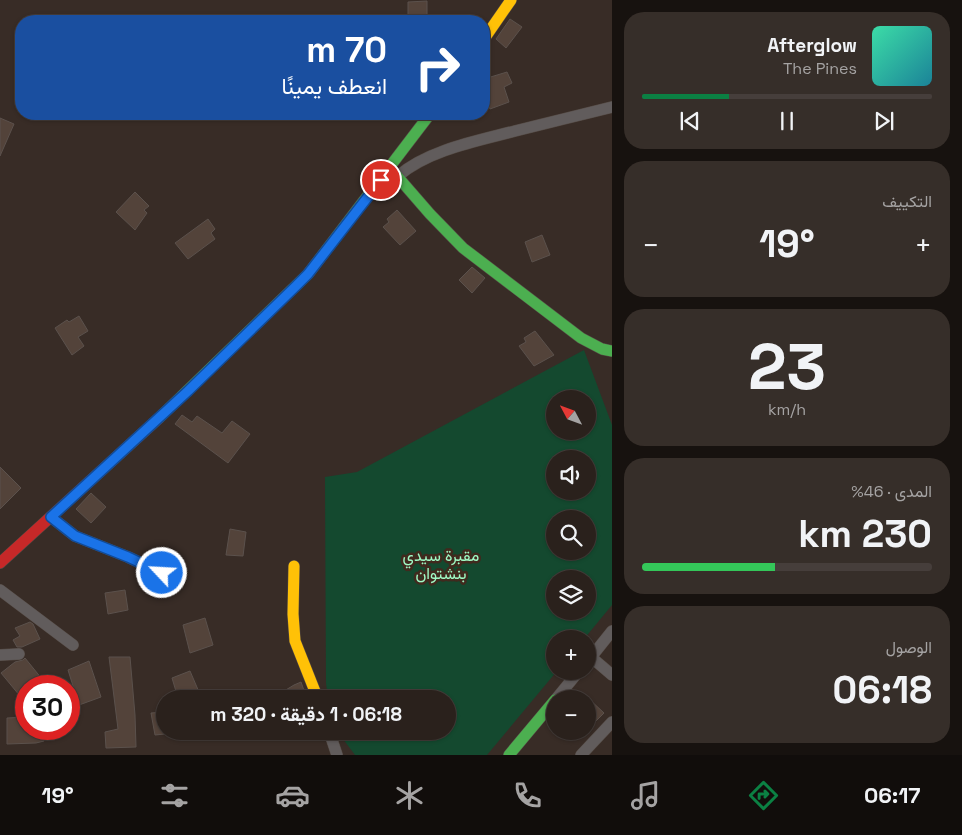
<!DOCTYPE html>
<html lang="ar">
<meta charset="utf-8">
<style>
:root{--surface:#2a211c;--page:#362e29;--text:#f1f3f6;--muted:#a5a3a3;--line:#463e3b;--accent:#0b8043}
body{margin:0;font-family:"Space Grotesk",Vazirmatn,sans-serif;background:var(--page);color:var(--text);direction:rtl;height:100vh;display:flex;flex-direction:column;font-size:19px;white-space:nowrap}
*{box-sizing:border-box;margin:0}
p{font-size:16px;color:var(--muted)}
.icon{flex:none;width:28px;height:28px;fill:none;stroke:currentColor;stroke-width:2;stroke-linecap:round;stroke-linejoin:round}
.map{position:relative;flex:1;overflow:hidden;direction:ltr}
.side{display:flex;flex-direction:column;gap:12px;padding:12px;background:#17120f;width:350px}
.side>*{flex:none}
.guide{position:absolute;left:15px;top:15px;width:475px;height:105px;border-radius:20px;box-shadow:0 1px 4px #0004,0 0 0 1px var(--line);direction:rtl;background:#1a4fa0;color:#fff;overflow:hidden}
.needle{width:32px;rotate:311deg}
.buttons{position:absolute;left:546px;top:390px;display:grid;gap:10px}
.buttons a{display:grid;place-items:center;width:50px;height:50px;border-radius:50%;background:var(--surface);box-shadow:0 1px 4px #0004,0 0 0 1px var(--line);font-size:25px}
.speed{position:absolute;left:15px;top:675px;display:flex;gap:10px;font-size:25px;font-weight:700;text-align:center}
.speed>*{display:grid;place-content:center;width:65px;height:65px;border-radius:50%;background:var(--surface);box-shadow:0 1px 4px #0004,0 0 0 1px var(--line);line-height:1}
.speed .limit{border:8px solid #d22;background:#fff;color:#111}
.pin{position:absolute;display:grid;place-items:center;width:42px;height:42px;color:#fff;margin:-21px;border:2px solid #fff;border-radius:50%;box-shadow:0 1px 5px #0007}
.me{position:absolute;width:55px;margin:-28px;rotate:295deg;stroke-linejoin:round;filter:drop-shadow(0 0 4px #0008)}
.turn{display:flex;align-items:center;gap:18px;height:105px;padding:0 20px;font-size:22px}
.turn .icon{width:65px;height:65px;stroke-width:2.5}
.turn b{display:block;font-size:35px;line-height:42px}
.big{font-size:38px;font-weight:700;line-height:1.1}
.side .tile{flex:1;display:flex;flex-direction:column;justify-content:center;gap:8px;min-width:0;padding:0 18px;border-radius:20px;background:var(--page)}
.side .dial{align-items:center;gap:0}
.dial b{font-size:65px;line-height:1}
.song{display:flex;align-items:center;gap:15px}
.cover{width:60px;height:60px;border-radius:8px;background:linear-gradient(135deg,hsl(160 70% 55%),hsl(190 70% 35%))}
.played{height:5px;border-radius:2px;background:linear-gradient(90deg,var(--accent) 30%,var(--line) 30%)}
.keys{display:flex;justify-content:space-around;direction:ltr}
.heat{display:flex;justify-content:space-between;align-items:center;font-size:28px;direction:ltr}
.charge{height:8px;border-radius:4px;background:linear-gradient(90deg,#34c759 46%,var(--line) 0)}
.trip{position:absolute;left:156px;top:690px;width:300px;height:50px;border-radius:25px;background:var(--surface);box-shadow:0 1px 4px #0004,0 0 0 1px var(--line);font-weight:700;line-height:50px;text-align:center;direction:rtl}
.dock{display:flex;height:80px;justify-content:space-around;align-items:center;background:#110d0b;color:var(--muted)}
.dock .icon{width:35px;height:35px}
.dock .selected{color:var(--accent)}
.dock b{font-size:22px;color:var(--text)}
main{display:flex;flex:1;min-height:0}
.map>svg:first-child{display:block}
</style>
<main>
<section class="side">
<div class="tile">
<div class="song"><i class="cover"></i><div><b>Afterglow</b><p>The Pines</p></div></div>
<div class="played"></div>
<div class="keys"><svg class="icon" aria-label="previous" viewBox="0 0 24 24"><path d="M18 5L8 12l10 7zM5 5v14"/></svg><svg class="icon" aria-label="pause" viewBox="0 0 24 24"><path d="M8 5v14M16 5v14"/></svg><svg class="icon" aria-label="next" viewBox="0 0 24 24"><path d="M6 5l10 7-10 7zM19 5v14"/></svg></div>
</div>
<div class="tile"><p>التكييف</p>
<div class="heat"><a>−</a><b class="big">19°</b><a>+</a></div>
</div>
<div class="tile dial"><b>23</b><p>km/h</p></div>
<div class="tile"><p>المدى · 46%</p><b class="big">230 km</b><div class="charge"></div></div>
<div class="tile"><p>الوصول</p><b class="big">06:18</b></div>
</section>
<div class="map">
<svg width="612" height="755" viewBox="0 0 612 755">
<rect width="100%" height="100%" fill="#382c26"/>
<path fill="#14492f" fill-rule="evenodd" d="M584 350 612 425V605L584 639H555V671H557L487 755H355L337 731H448V699H328L326 683 325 477 357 472ZM555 399H588V431H555ZM555 459H588V491H555ZM555 519H588V551H555ZM555 579H588V611H555Z"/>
<g fill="#53433a" stroke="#5b514c">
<path d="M427 1V21H408V2Z"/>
<path d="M510 19 522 27 506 48 496 39Z"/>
<path d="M507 72 512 83 504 87 509 102 490 109 484 92V79Z"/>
<path d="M0 118 14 124 0 156Z"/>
<path d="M135 192 149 206 144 210 147 213 135 230 116 212Z"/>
<path d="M397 210 416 231 400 245 383 227 389 222 387 219Z"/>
<path d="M208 219 215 229 211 233 215 239 188 259 175 243Z"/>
<path d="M542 235 550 255 532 262 525 242Z"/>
<path d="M472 267 485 278 472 293 459 280Z"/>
<path d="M79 316 88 331 78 337 84 346 72 355 55 328 67 320 69 322Z"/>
<path d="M535 331 554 355 534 366 519 346 526 342 524 338Z"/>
<path d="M182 415 192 422 197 416 222 433 232 421 250 434 228 463 175 424Z"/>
<path d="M0 467 21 488 0 509Z"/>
<path d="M91 493 106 507 91 523 76 509Z"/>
<path d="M230 529 246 532 243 556 226 555Z"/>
<path d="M125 590 128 610 108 614 105 593Z"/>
<path d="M205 618 213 645 190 653 183 625Z"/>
<path d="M30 622 33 624 40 639 22 647H17L13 640 20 636 15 628Z"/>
<path d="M109 657H130L135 715 136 747 106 748 105 732 118 729Z"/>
<path d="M25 658 42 679 32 686H26V691L20 696 1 673 15 662 23 660Z"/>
<path d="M89 661 101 697 79 705 68 670Z"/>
<path d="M190 671 199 692 178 698 172 678Z"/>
<path d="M301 682 307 699H271L294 685Z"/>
<path d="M588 698 604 713 593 724 588 718Z"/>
<path d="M165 712V734L155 735 151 713Z"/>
<path d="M26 717V729H39L44 741 36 743 7 744V718Z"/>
</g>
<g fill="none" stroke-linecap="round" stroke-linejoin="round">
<defs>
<g id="street">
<path d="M398 176C428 150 477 141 515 131 547 123 580 115 612 107"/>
<path d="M51 517 75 536 128 557 162 573"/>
<path d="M0 590 73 645"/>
<path d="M0 655 19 654"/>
<path d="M591 657 612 675"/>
<path d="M588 661 612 631"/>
<path d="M556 699 579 671"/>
<path d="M329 731 337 755"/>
<path d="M581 755 612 722"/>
</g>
<g id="fast">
<path d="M390 168 430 214 463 248 581 338 602 349 612 351"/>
<path d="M159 418 308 274 430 114"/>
<path d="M509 755 555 700"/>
</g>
<g id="slow">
<path d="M484 39 511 0"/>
<path d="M294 566 293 614 295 641 318 699"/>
</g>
<path id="jam" d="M0 563 159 418"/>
</defs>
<use href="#street" stroke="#554b45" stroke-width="12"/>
<use href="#fast" stroke="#554b45" stroke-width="12"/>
<use href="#slow" stroke="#554b45" stroke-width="12"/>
<use href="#jam" stroke="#554b45" stroke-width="12"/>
<use href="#street" stroke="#615c5c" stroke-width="11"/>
<use href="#fast" stroke="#4caf50" stroke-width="11"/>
<use href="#slow" stroke="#ffc107" stroke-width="11"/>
<use href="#jam" stroke="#c62828" stroke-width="11"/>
</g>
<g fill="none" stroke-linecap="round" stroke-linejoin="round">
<defs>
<path id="route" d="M162 573 128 557 75 536 51 517 188 391 296 286 308 274 381 180"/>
</defs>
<use href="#route" stroke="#114b97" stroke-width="12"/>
<use href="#route" stroke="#1a73e8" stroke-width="9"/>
</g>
<g text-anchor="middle" stroke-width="5" stroke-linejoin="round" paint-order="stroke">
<g font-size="16" fill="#a0fbc6" stroke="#402a1e">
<text x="441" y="561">مقبرة سيدي<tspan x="441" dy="18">بنشتوان</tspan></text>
</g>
</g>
</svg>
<div class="buttons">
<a><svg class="needle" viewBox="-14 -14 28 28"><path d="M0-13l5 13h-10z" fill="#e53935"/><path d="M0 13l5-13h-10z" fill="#a5a3a3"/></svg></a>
<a><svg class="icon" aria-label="sound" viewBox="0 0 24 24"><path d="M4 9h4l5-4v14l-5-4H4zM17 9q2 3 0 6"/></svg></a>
<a><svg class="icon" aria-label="search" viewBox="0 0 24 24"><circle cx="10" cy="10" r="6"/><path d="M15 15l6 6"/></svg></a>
<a><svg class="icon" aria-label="layers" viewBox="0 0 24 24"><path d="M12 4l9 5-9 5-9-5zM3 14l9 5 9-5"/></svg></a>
<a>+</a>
<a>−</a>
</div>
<div class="speed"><div class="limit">30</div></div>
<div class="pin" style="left:381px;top:180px;background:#d93025"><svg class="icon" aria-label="arrive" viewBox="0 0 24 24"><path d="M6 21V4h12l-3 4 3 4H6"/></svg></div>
<svg class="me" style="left:162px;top:573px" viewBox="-20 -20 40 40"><circle r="17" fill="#1a73e8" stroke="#fff" stroke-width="3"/><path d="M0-11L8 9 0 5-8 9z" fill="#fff"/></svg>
<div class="trip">06:18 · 1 دقيقة · 320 m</div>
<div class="guide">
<div class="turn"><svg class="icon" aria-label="right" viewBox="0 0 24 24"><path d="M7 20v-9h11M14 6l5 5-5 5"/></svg><div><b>70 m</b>انعطف يمينًا</div></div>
</div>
</div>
</main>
<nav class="dock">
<b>06:17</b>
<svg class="icon selected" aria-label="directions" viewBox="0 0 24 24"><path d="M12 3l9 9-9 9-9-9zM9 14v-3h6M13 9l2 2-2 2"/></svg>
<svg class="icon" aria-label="music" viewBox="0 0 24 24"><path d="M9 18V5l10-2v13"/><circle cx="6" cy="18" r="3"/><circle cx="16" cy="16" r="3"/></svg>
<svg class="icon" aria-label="phone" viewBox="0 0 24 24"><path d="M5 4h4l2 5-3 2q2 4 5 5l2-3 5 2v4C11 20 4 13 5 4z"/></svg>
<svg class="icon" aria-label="climate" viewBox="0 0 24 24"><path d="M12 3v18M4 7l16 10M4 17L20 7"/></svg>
<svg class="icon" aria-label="car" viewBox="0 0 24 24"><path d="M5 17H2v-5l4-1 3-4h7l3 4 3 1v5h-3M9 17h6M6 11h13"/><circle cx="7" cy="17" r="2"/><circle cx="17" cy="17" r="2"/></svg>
<svg class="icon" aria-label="filters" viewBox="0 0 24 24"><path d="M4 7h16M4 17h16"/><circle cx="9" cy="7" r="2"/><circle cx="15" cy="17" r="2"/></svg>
<b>19°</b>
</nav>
